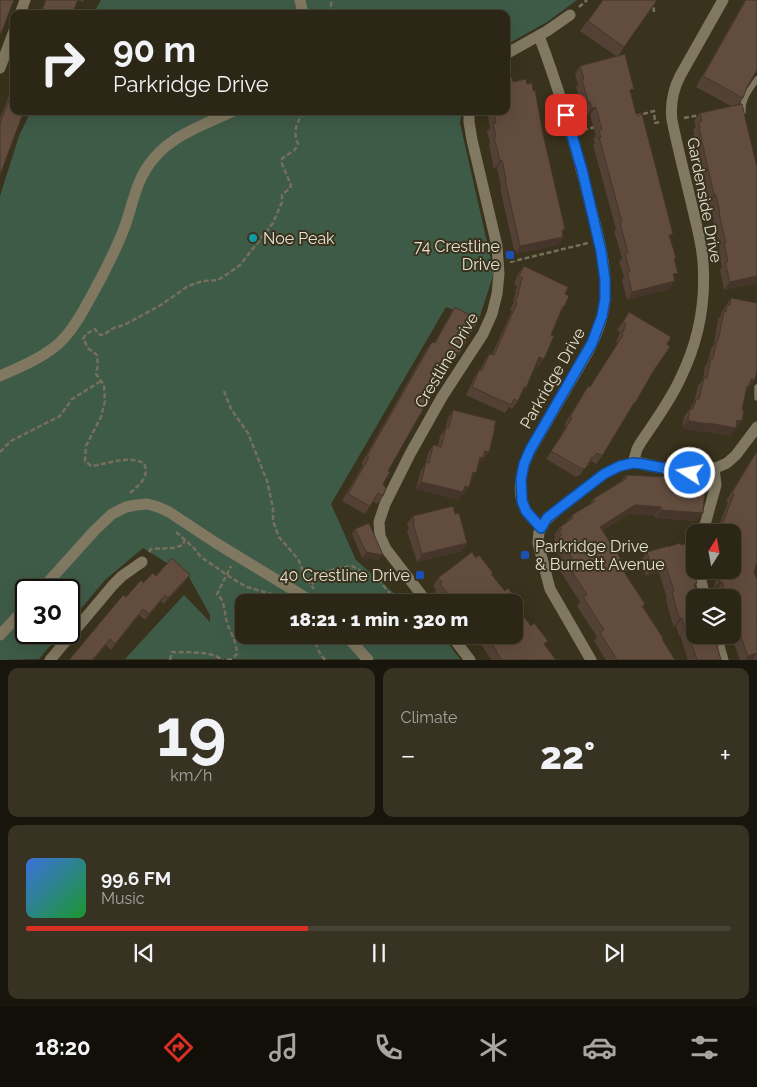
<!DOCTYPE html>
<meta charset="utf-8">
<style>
:root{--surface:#2b2615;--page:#373222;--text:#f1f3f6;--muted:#a6a5a0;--line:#474334;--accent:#d93025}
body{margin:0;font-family:Raleway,sans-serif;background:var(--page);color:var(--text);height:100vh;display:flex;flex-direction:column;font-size:19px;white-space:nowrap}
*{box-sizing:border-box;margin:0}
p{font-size:16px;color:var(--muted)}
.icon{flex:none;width:28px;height:28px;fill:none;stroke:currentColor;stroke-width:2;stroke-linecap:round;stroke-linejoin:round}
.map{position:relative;height:660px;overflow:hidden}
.sheet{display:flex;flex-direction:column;gap:8px;padding:8px;background:#18150c;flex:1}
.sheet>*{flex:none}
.hud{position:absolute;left:10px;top:10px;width:500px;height:105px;border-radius:10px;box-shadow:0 5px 20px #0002,0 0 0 1px var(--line);background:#2b2615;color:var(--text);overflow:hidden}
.needle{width:32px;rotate:11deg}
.controls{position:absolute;left:686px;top:524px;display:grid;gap:10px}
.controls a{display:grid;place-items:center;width:55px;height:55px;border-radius:10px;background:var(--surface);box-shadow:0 5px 20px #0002,0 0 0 1px var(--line);font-size:25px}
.speed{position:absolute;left:15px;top:579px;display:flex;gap:10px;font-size:25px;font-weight:700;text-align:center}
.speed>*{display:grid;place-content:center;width:65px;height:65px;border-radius:50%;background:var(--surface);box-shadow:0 5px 20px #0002,0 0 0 1px var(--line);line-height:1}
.speed .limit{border:2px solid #111;border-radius:8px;background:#fff;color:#111}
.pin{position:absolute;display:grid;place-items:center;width:42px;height:42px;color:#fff;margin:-21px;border-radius:10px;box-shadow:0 2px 8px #0006}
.me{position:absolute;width:55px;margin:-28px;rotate:281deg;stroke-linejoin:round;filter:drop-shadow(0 0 4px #0008)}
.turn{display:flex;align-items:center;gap:18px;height:105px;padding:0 20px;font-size:22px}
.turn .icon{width:65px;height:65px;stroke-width:2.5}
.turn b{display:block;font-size:35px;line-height:42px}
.big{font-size:38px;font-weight:800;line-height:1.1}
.sheet .tile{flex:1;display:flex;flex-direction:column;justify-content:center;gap:8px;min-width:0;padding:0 18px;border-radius:10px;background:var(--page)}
.sheet .dial{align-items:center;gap:0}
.dial b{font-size:65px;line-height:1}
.song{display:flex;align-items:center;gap:15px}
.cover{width:60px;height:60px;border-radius:8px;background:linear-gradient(135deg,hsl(220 70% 55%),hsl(130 70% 35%))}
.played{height:5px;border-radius:2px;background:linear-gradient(90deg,var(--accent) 40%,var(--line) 40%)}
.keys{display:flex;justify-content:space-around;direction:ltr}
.heat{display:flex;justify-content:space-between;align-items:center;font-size:28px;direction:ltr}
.sheet .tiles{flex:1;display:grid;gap:8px;grid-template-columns:1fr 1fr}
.tile:last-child{grid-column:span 2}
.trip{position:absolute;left:235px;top:594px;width:288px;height:50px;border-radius:10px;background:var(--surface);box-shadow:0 5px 20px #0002,0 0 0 1px var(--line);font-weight:800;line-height:50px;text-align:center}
.tab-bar{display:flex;height:80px;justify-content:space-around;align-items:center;background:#110f08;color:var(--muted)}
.tab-bar .icon{width:35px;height:35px}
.tab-bar .selected{color:var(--accent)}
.tab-bar b{font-size:22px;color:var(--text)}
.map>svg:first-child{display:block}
</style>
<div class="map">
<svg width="757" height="660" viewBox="0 0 757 660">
<rect width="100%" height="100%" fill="#39321c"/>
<g fill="#3e5b48">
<path d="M101 0H577L547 22 506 45V14H93Z"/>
<path d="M31 111H462L460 123 494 273 479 319 446 307 331 504 356 560 404 602H244V635H442L460 659H125L184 595 210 622V615L189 577 143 548 105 580 69 623V590H26V632L61 633 39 659 0 660V196L19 136Z"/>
</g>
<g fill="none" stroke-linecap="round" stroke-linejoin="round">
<g stroke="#766f5c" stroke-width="2.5" stroke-dasharray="5 2.5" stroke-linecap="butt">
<path d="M653 0 654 12"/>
<path d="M579 7 587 0"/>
<path d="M329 14 332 0"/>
<path d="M309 111 317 113V111"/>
<path d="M636 116 654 111 655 123 661 122"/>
<path d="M684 118 700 115"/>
<path d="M583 130 595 127"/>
<path d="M510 262 588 243"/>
<path d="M224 391 231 409 248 433 267 481 273 508V521L279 537 298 559 306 578 314 589"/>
<path d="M0 452 11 441 60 416 72 399 101 381"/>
<path d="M130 493C139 485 150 477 144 463 125 455 110 464 91 466L85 461 86 446 101 417 105 401 104 385 96 374 98 365 97 355 89 349 83 339 86 334 95 329 98 334 102 335H104L111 329 124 325 161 305 188 286 203 281 218 280 229 273 240 265 273 223 282 202V195L290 188 291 185 282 164V159C286 154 295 152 297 146 299 143 297 142 296 139 294 129 298 116 308 111"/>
<path d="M176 532 193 547 201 557 233 579 247 587 278 596"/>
<path d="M149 552 151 549 173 548 183 545 185 539"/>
<path d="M312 584 326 571 352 566 380 581 391 595 398 597 404 595 405 593"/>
<path d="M316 635C315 645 318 652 325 660"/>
<path d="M233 637 244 630"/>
<path d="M170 660 172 652C189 653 208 650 223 660"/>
<path d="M227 660 231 659 237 654C237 643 231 634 227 623 224 613 226 602 217 594L231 566"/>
</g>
<g stroke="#807860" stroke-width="5.5">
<path d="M743 112C741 100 751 88 757 79"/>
<path d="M757 387V398"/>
</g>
<g stroke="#807860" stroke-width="11">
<path d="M300 0 303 14"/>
<path d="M20 14 25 0"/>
<path d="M539 36C560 91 576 147 590 204 598 234 607 266 605 298 604 317 597 335 588 352L530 451C521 468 516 491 525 509 529 516 536 522 541 527"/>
<path d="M506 54 547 31 570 15"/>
<path d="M0 68 14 31"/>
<path d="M0 376C20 367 40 359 57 345 70 334 80 317 88 302 102 277 115 253 125 226 134 201 136 178 155 157 175 134 206 124 233 111"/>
<path d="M633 463 637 449 641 442C655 421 671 400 681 377 698 342 706 302 703 262 702 245 697 227 693 210 686 180 678 150 672 120 670 104 673 90 680 76L723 0"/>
<path d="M703 532 716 485 714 468"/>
<path d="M700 570 701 580 705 598"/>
<path d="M41 590 95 530 112 514 126 507 136 505 147 504 158 507 169 512 216 543 313 602"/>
<path d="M427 602 386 549 380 536 379 522 385 504 410 454 442 397 483 334 492 314 497 294 499 274 497 246 472 140 469 122V111"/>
<path d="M0 635 26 607"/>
<path d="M346 635 368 660"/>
<path d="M451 635 470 660"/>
<path d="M716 635 723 660"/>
<path d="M50 660 113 585 122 576 142 562"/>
<path d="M591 660 550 589 538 543 539 532 545 521 561 507 604 474 620 466 633 463H642L685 473H694L709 471 727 463 736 455 757 427"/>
</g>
</g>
<g fill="#544135">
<path d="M45 0H84L83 2 78 0 72 14H40Z"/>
<path d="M603 0H657L618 56 631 94 676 258 674 261V278L669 289 627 300 622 280 624 277 619 262 622 258 614 231 616 229 593 145 595 143 593 139 596 136 590 115 586 116 584 110H583L576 87 578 85 575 74 580 66 616 56 580 31Z"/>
<path d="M745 0H757L747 87 743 98 738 105 757 283 724 290 720 270 722 267 718 251 720 249 713 221 714 220 710 202 709 203 693 136 694 134 693 130 696 127 694 121 700 113 731 106 696 87Z"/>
<path d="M513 82 527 84 543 134 565 229 562 232 563 237 558 245 515 254 500 188 501 187 497 168 494 169 489 145 490 143 487 131 490 128 487 111H506Z"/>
<path d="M14 83V111L0 175V118Z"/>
<path d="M524 266 565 294 564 307 561 312 551 335 544 359 538 367 536 366 521 396H520L518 401 512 409 509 407 505 413 466 395 474 378 479 370H480L484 362 489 354H492L512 311 510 310 514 301H513L516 291H515L517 286 514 284 518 274Z"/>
<path d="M731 298 755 380 749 388H748L746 391 736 429 735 428 730 436 703 431 702 432 683 428 684 427H682L684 417 694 402 698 386 703 379 705 366 708 362 711 348 714 345 718 319 721 316V313Z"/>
<path d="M455 307 460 353 454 361 453 360 452 362 451 361 388 471 383 484V496L377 504 373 501 365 514 342 501 363 465 361 464 426 350 432 342 434 343 450 315Z"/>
<path d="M629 312 667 344 654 370 602 456 596 464 591 461 588 466 587 465 579 476H577L576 477 546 459 555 446 566 426 564 425 583 394 588 386 590 387 618 343 616 342 620 332 617 330Z"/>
<path d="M453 410 489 452 483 460H482L478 465 476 473 471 480 464 495 462 494 458 500 416 489 421 470 425 465 428 453 433 445 438 446 440 436 445 429 448 418Z"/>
<path d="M757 450V564L754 572 757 580V660H740L731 635H732V598H718L716 591 713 590 718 570H732V532H716L728 503 726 501Z"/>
<path d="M626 475 666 480 681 484 697 521 655 518V516L629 514 603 530 625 573 645 604 643 607 663 638 662 639 675 660H606L594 641 597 637 577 606 580 602 560 571 565 564 553 545 555 542 554 539 556 537 554 535 560 527 566 523 572 515 590 504 593 499 621 481Z"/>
<path d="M455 514 467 543 461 551 417 562 407 531 409 529 407 524 413 516Z"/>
<path d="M355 529 379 560 362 558 352 534Z"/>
<path d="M668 547 689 559 697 583 695 586V598L718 646 717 647 721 660H688L680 635 679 636 676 626 674 627 672 622 666 600 667 598 659 572 646 576 641 561 647 552Z"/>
<path d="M476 558 492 575 505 591 522 606 519 610 556 660H491V659L480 643 478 644 471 635H514V602H443L435 592 436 590 433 586 438 578Z"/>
<path d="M156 576 186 581 164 604 161 601 145 620 139 615 111 650 106 645 93 660H69L126 597 143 583Z"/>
</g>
<g fill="#45352b">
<path d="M69 10 73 12 72 14H66Z"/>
<path d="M588 102H590L584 110H583Z"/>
<path d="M596 107 590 115 586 116 592 108Z"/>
<path d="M502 160 497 168 494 169 500 161Z"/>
<path d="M714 195H716L710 202 709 203Z"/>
<path d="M563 237 558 245 515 254 520 246Z"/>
<path d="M757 276V283L724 290 730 282Z"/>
<path d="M675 281 669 289 627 300 632 292Z"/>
<path d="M539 357 544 359 538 367 534 365Z"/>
<path d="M751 379 755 380 744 394H741Z"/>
<path d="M524 387 526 388 521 396 518 395Z"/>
<path d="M688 419H689L684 427H682Z"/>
<path d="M737 420 742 421 730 436 703 431 702 432 683 428 689 421Z"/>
<path d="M485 451 489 452 483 460H482L477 466 474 465Z"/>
<path d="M473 472 476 473 470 481Z"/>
<path d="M421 482 465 486 469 487 464 495 462 494 458 500 416 489Z"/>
<path d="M635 505 661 507 655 516 629 514 595 535 600 527Z"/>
<path d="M661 510 703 513 697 521 655 518Z"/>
<path d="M467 543 461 551 417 562 422 554Z"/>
<path d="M366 552 383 555 379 560 362 558Z"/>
<path d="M665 564 659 572 646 576 652 568Z"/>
<path d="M190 575 186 581 164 604 168 598Z"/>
<path d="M719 582H722L716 591 713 590Z"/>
<path d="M680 618H682L676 626 674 627Z"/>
<path d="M685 627H686L680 635 679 636Z"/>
<path d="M757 653 753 660H745L748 656Z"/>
</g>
<g fill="#624c3e" stroke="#45352b">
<path d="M0 0H14L0 36Z"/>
<path d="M46 0H78L73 12 69 10 68 14H41Z"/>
<path d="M603 0H657L624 47 588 21Z"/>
<path d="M746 0H757V70L747 87 743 98 703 76Z"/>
<path d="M625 54 634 89 630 90 636 114H638V116L642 114 673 234 669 235 676 258 674 259 678 273 673 274 675 281 632 292 627 272H630L625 254 628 253 620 223 622 222 599 137H601L599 131 602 130 596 107 592 108 590 102H588L582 79H584L580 66Z"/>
<path d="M512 77 513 82 526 79 527 84 532 83 533 91 535 90 543 134 565 229 562 230 563 237 520 246 505 180H506L502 160 500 161 494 137H496L493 123H496L494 111H506V79Z"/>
<path d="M14 87V111H24L0 175V123Z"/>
<path d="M742 104 757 167V276L730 282 725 262H728L724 243H726L719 213H720L716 195H714L699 128H700L699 122 702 121 700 113Z"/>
<path d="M524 266 568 287 565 294 569 296 564 307 563 306 551 335 554 336 544 359 539 357 526 388 524 387 518 401 514 399 511 405 472 387 479 370 482 371 489 354 494 355 517 303 515 302 519 293H518L521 283H520L523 278 519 276Z"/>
<path d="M731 298 757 303V369L755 380 751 379 749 386H747L742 410H744L742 421 737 420 736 428 708 423V424L689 421V419H688L690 409H693L694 404H695L696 399H699L704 378H707L711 358 713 359 717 340 718 341 724 311 726 312 727 305H730Z"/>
<path d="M455 307 477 319 476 321H478L460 353 458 352 457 354 455 353 388 471 390 472 383 484 386 488 383 496 378 493 370 506 348 494 369 457 367 456 432 342 435 343Z"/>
<path d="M629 312 671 337 667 344 670 347 654 370 635 403H634L602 456 597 453 593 458 592 457 585 469 583 468 582 469 551 451 560 438 572 418 570 417 588 386 590 387 623 335 622 334 626 324 623 322Z"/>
<path d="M453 410 496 421 494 428H495L489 452 485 451 483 458 480 457 476 473 473 472 469 487 465 486 463 492 421 482 426 462 429 463 433 445 441 447 446 428H449Z"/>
<path d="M757 451V562L754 572 757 580V653L748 656 732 613V598H727L722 582H719L722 570H732V532H721L723 522 734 494 732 493Z"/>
<path d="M626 475 666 477V480L681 481V484L705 486 703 513 661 510V507L635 505 600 527 628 570 624 572 645 604 642 606 663 638 662 639 675 660H617L600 633 604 630 583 597 587 595 566 562 572 558 559 537 562 535 559 531 562 529 560 527 573 518 572 515 595 501 593 499 626 479Z"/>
<path d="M453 506 455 514 459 513 467 543 422 554 413 523H414L413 516Z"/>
<path d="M369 523 383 555 366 552 355 529Z"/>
<path d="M680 543 681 545 688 543 692 556 688 557 697 583 694 584 699 598H695V635H714L718 646H717L721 660H697L686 627H685L682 618H680L678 614 672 592 674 591 665 564 652 568 647 552 668 546V547Z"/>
<path d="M472 552 476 558 479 555 493 573 491 574 505 591 508 588 522 606 518 609 531 626 534 623 548 641 544 644 556 660H502L496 652 497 651 485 635 484 636 483 635H514V602H457V601L455 602 440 584 442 582 438 578Z"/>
<path d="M172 558 190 575 168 598 165 595 149 614 143 609 115 644 110 639 92 660H69L123 595 126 597 141 580 143 583 153 573 156 576Z"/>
</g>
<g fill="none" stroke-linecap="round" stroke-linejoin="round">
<defs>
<path id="route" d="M566 115 582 170 601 251 605 280V299L602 316 592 343 530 450 524 464 521 479 522 501 526 511 541 528 547 518 561 507 604 474 620 466 633 463 642 464 690 473"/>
</defs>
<use href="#route" stroke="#114b97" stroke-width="12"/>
<use href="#route" stroke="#1a73e8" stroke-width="9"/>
</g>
<circle fill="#0f9aa8" stroke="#39321c" stroke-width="2" cx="253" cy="238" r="5"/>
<g fill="#1a4fb4" stroke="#39321c" stroke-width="2">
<rect x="505" y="250" width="10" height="10" rx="2.5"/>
<rect x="520" y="550" width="10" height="10" rx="2.5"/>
<rect x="415" y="570" width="10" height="10" rx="2.5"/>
</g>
<g text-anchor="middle" stroke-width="4" stroke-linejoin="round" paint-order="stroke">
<g font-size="16" fill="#e6e1d4" stroke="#39321c">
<text transform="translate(705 200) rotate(79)" y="6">Gardenside Drive</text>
<text transform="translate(446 360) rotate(-59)" y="6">Crestline Drive</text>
<text transform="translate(552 378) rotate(-60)" y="6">Parkridge Drive</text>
</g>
<g font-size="16" fill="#e6e1d4" stroke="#39321c" text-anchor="start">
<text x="263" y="244">Noe Peak</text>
<text x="500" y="252" text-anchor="end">74 Crestline<tspan x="500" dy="18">Drive</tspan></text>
<text x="535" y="552">Parkridge Drive<tspan x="535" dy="18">&amp; Burnett Avenue</tspan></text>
<text x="410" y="581" text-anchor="end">40 Crestline Drive</text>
</g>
</g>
</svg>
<div class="controls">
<a><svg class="needle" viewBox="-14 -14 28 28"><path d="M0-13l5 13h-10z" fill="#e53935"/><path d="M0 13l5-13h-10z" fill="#a6a5a0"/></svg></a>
<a><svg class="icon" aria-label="layers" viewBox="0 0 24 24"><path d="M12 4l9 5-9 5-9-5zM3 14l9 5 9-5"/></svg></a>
</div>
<div class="speed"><div class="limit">30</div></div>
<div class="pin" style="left:566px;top:115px;background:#d93025"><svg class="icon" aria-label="arrive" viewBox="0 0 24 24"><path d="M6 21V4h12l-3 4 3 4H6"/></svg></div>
<svg class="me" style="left:690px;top:473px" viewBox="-20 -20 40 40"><circle r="17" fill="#1a73e8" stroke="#fff" stroke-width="3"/><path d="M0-11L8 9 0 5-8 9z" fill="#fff"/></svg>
<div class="trip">18:21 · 1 min · 320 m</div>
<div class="hud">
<div class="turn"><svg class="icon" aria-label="right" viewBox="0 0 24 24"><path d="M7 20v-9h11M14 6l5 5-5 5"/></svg><div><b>90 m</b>Parkridge Drive</div></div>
</div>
</div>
<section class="sheet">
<div class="tiles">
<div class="tile dial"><b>19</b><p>km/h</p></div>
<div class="tile"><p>Climate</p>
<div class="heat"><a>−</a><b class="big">22°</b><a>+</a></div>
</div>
<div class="tile">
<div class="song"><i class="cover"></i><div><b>99.6 FM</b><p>Music</p></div></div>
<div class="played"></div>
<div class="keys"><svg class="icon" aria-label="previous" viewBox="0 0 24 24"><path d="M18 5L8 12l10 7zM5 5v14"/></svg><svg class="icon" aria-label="pause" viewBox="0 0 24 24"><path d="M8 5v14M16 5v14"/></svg><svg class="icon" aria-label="next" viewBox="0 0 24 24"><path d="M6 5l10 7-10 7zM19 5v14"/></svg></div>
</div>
</div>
</section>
<nav class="tab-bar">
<b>18:20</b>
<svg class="icon selected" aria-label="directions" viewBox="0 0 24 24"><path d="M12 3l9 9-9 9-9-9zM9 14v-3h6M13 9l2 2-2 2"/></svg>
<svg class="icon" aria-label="music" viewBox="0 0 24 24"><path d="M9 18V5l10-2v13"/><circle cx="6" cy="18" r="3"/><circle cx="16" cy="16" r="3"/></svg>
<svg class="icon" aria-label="phone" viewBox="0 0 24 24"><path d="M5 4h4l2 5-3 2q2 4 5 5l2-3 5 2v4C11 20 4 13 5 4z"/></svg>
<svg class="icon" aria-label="climate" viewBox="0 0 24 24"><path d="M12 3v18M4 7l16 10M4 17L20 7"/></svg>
<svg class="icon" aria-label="car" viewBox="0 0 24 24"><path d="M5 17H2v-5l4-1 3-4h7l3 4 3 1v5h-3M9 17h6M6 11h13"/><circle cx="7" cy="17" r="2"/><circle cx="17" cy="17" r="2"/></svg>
<svg class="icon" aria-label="filters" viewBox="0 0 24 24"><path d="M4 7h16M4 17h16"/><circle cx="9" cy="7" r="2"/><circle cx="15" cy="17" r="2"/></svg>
</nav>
